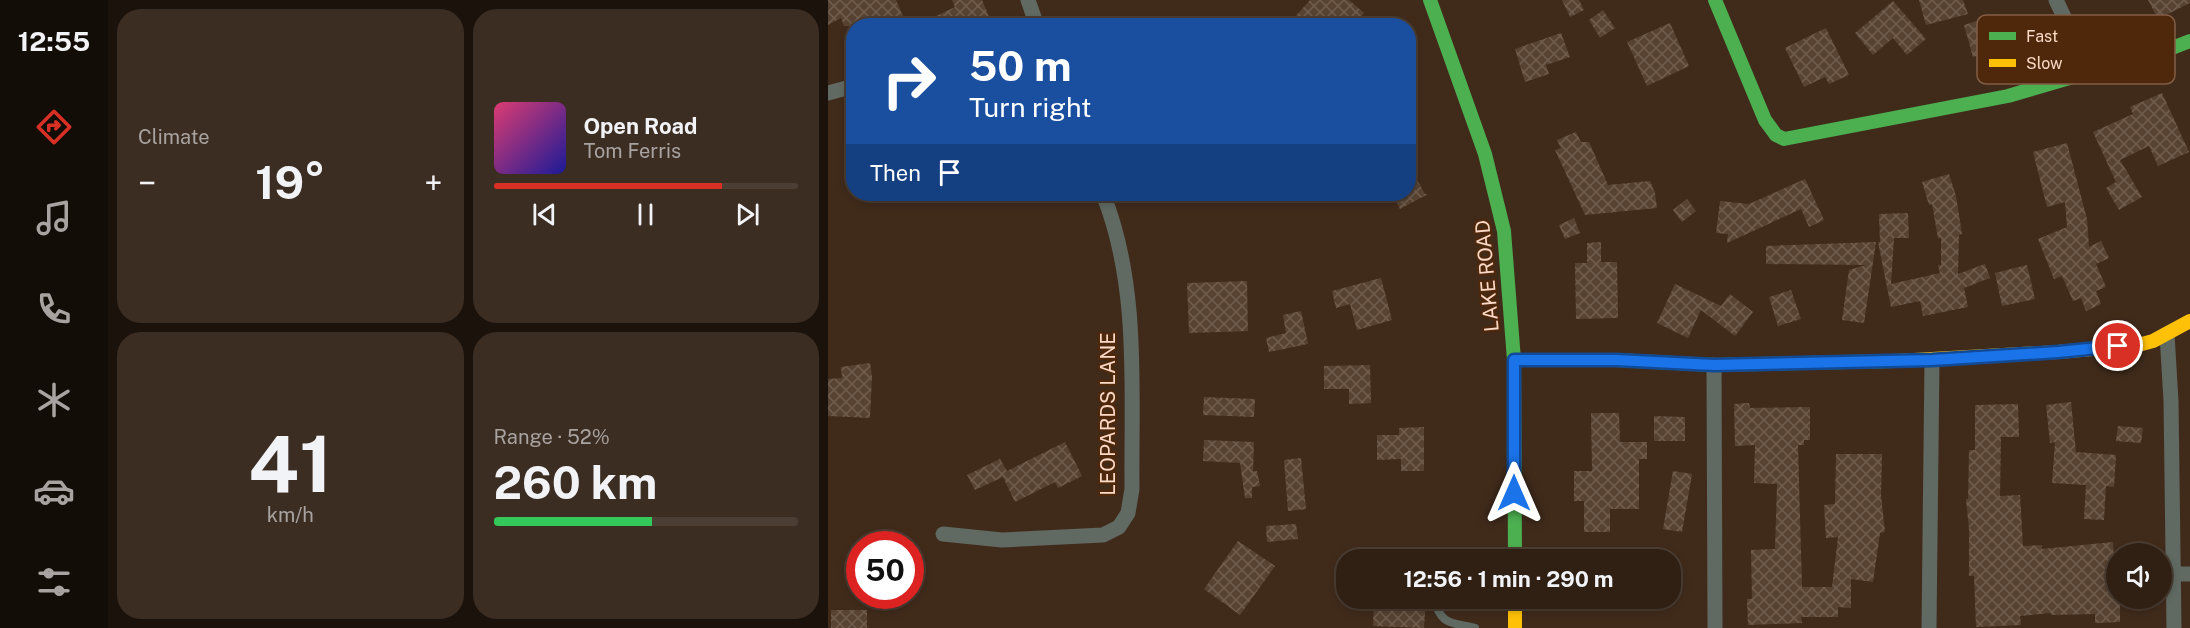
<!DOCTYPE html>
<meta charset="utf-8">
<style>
:root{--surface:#302014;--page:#3c2d22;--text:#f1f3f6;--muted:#a8a3a0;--line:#4b3e34;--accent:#d93025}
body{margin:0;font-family:"Public Sans",sans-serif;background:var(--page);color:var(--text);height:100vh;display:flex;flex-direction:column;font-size:22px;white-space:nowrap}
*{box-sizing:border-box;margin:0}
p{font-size:20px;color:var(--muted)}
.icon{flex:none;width:33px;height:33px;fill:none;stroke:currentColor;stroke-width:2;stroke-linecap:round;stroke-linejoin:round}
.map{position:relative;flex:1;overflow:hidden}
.side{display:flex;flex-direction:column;gap:9px;padding:9px;background:#1a120b;width:720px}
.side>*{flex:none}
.hud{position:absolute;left:18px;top:18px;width:570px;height:183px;border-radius:24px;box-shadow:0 3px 9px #0003,0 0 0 2px var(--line);background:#1a4fa0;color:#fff;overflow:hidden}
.controls{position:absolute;left:1278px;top:543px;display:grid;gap:12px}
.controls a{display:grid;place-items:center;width:66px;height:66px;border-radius:50%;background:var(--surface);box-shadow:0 3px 9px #0003,0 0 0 2px var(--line);font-size:30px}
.speed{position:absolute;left:18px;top:531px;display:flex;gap:12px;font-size:30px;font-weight:700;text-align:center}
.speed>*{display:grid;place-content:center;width:78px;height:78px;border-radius:50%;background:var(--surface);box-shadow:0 3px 9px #0003,0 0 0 2px var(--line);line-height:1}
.speed .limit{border:9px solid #d22;background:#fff;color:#111}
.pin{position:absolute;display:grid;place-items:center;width:51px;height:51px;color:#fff;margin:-26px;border:3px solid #fff;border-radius:50%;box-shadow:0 2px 6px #0007}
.me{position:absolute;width:66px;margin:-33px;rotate:0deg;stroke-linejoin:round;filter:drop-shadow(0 0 4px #0008)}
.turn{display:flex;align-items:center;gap:21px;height:126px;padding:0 24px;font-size:27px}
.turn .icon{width:78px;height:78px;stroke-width:2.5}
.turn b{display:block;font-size:42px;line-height:51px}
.then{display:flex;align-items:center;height:57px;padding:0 24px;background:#0003;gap:12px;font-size:22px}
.big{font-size:45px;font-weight:700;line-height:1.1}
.side .widget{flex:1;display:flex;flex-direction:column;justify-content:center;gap:9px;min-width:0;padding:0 21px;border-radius:24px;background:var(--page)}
.side .dial{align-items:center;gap:0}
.dial b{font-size:78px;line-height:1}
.song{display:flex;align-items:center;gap:18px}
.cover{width:72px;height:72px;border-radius:9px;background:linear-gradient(135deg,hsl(340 70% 55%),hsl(240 70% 35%))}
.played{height:6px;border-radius:3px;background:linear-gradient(90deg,var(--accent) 75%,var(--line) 75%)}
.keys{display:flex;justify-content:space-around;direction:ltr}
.heat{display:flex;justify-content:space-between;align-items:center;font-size:33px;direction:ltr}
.charge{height:9px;border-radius:4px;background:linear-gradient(90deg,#34c759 52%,var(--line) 0)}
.side .tiles{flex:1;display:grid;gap:9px;grid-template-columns:repeat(2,1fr)}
.trip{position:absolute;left:508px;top:549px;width:345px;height:60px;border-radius:24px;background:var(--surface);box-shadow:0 3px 9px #0003,0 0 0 2px var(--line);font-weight:700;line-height:60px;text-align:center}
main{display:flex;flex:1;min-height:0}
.tab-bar{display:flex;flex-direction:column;width:108px;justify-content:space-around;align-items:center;background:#130d08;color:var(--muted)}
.tab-bar .icon{width:42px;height:42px}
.tab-bar .on{color:var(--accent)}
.tab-bar b{font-size:27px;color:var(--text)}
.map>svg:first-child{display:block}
</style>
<main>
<nav class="tab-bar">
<b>12:55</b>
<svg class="icon on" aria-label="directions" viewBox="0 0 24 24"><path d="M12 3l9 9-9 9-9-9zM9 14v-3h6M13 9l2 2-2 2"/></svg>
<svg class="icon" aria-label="music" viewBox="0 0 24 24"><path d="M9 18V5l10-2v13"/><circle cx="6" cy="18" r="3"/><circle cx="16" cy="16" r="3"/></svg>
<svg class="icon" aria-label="phone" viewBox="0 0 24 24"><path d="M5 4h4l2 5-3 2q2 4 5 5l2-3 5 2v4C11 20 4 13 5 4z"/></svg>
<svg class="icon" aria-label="climate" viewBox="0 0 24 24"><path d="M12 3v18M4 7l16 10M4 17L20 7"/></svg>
<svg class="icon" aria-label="car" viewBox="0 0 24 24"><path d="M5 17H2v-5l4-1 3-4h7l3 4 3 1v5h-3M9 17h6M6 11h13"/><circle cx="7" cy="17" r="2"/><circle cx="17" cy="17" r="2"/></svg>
<svg class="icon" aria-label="filters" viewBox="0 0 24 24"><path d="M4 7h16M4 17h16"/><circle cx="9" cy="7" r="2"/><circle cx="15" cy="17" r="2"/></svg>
</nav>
<section class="side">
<div class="tiles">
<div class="widget"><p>Climate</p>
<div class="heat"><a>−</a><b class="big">19°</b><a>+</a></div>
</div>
<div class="widget">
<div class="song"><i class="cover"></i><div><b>Open Road</b><p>Tom Ferris</p></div></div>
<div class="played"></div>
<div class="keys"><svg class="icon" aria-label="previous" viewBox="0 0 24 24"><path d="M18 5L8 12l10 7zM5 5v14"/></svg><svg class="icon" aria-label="pause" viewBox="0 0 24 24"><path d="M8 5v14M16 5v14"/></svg><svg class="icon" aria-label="next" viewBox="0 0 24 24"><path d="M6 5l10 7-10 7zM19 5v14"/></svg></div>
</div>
<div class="widget dial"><b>41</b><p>km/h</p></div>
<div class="widget"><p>Range · 52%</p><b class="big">260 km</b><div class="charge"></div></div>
</div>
</section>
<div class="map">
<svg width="1362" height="628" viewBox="0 0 1362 628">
<defs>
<pattern id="building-cross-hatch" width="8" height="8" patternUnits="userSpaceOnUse" patternTransform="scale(1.5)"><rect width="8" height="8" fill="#584332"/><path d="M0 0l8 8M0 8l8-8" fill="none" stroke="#715e4e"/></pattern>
</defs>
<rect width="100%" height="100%" fill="#402b1b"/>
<g fill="url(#building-cross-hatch)">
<path d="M0 0H68L79 26H16L13 18 0 25Z"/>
<path d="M124 0H154L165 26H87L127 7Z"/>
<path d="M482 0H521L536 13 525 26H459Z"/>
<path d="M734 0H751L756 10 742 17Z"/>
<path d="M1091 0H1135L1140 14 1098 25Z"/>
<path d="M1320 0H1362V3L1330 19Z"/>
<path d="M1065 1 1098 39 1079 55 1065 38 1045 55 1027 33Z"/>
<path d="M775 10 787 28 772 38 761 20Z"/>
<path d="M1171 14 1173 22 1190 17 1198 40 1145 57 1136 25Z"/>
<path d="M842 23 861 66 819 86 799 42Z"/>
<path d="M998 28 1021 75 1001 84 997 77 976 87 957 48Z"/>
<path d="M733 33 742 57 718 65 721 74 697 82 687 49Z"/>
<path d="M1334 93 1361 152 1330 166 1321 146 1292 160 1314 197 1291 210 1278 188 1288 182 1265 132 1305 114 1302 107Z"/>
<path d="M748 132 753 142H761L780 185 822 181 827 193 829 208 757 215 727 150 733 148 729 140Z"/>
<path d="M1239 143 1259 219 1261 247 1273 241 1281 258 1268 264 1278 287 1268 291 1273 304 1258 311 1253 298 1245 301 1234 276 1226 279 1210 239 1239 227 1237 202 1219 207 1205 152Z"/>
<path d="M580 164 597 194H600L572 209 564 194H580Z"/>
<path d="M1121 174 1128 196 1134 234 1131 235 1130 274 1157 264 1162 278 1136 288 1140 307 1095 316 1092 301 1063 307 1050 242H1052L1051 214 1080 213 1081 238H1066L1063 284 1112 273 1110 265H1113V238H1110L1104 204 1101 205 1094 182Z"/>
<path d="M977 179 996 220 981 227 973 209 899 243 900 234 888 233 892 201 921 204Z"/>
<path d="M859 199 868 211 854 222 845 210Z"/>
<path d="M746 218 752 233 737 239 731 225Z"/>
<path d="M773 242V262H789L790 318 748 319 747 263H759V243Z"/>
<path d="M1048 242 1036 323 1014 320 1021 270 1038 265 938 264V246Z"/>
<path d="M1199 265 1207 299 1174 306 1167 273Z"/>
<path d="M553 278 564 320 529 330 522 304 508 308 504 291Z"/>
<path d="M419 281 420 331 361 333 359 283Z"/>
<path d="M847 284 893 306 902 294 925 312 907 336 873 310 860 338 829 323Z"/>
<path d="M963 290 973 319 950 326 941 297Z"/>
<path d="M473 311 480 344 441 352 438 338 458 333 455 315Z"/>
<path d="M42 363 44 376 42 418 0 416V379L14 378 13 367Z"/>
<path d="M542 365 543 403 521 404V389H496V366Z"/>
<path d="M376 397 427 399 426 417 375 415Z"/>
<path d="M1243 402 1248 452 1288 455 1286 487 1278 486 1276 520 1256 519 1258 485 1224 483 1227 442 1222 443 1218 405Z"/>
<path d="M921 403 922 408 982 407V440H976V445H970L974 587H1004L1010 537 998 538 996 505 1007 504 1008 454H1054L1053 495 1057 532 1052 533 1045 582 1023 579V608L1010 607V617H973L974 623 920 625 919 599H924L923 550 947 549 949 484 926 483 927 445 907 446 906 404Z"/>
<path d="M1190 404 1191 437H1173L1172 496 1192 495 1195 546 1214 545V549L1285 542 1288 598H1292V622L1267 623V614L1223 615V613L1192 616 1193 625 1148 627 1146 576H1141V529L1138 499H1140L1141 450H1147V405Z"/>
<path d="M763 413H791L792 442H819V459H811V509H782V532H756V501H746V471H764Z"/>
<path d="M826 416 857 417V441H826Z"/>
<path d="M1290 426 1315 428 1313 443 1288 441Z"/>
<path d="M596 427V471H573V459L549 460V435H571V428Z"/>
<path d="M376 440 426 442 425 471H429L432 486 424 487V498H417L412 463 375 461Z"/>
<path d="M237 442 254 476 230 488 227 482 187 502 175 477 147 490 139 475 172 459 179 471Z"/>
<path d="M473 458 478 509 460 511 456 460Z"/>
<path d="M845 471 864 474 854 532 835 529Z"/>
<path d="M468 524 470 539 439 542 438 526Z"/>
<path d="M410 541 447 566 412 615 376 589Z"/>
<path d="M570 598H598L596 628 545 626 546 602 570 603Z"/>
<rect x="3" y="610" width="36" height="18"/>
</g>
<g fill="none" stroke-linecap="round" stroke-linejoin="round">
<path stroke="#606962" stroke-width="8" d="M605 598C614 626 622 622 647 628"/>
<g stroke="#606962" stroke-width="15">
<path d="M200 0 209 26"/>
<path d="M1228 0 1262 72"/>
<path d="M0 93 26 86"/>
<path d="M1339 334 1343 401 1346 628"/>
<path d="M886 365 887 628"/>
<path d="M115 534 174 540 275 535 291 527 300 513 304 489C303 392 312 286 275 194"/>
<path d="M1345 574H1362"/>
<path d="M1101 628 1104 360"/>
</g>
<g stroke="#4caf50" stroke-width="14">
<path d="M602 0 657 154 676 231 686 360 687 560"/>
<path d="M887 0 937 120 948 135 956 139 1180 96 1262 72 1310 61 1362 41"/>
<path d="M686 360H788L886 365 1068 361"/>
</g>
<g stroke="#ffc107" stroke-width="14">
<path d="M1068 361 1230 352 1310 345 1325 341 1362 321"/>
<path d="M687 598V628"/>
</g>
</g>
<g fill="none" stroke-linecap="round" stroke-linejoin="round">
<defs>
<path id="route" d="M686 493V360H788L886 365 1104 360 1230 352 1290 346"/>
</defs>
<use href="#route" stroke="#114b97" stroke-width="15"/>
<use href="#route" stroke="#1a73e8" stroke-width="10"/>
</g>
<g text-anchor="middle" stroke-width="4.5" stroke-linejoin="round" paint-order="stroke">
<g font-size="20" fill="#fad9c7" stroke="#4f280c">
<text transform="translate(659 276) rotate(-95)" y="7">LAKE ROAD</text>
<text transform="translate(280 414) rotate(-90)" y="7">LEOPARDS LANE</text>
</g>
</g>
<rect x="1149" y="15" width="198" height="69" rx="9" fill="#4f280c" stroke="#825d44" stroke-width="1.5"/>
<rect x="1161" y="32" width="27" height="8" fill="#4caf50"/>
<rect x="1161" y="59" width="27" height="8" fill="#ffc107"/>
<g font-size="16" fill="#fad9c7">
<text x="1198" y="42">Fast</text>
<text x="1198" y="69">Slow</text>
</g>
</svg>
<div class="controls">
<a><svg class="icon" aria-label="sound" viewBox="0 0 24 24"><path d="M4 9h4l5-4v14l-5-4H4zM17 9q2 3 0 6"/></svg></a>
</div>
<div class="speed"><div class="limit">50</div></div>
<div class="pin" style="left:1290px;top:346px;background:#d93025"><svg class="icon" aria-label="arrive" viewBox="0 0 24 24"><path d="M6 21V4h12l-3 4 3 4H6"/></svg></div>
<svg class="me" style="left:686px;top:493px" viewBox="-20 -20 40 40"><path d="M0-17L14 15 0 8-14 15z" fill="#1a73e8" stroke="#fff" stroke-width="4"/></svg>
<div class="trip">12:56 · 1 min · 290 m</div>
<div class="hud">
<div class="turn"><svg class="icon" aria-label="right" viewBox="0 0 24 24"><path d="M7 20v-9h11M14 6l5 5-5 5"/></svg><div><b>50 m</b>Turn right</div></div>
<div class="then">Then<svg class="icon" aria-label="arrive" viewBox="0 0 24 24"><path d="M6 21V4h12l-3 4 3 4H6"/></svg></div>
</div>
</div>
</main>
